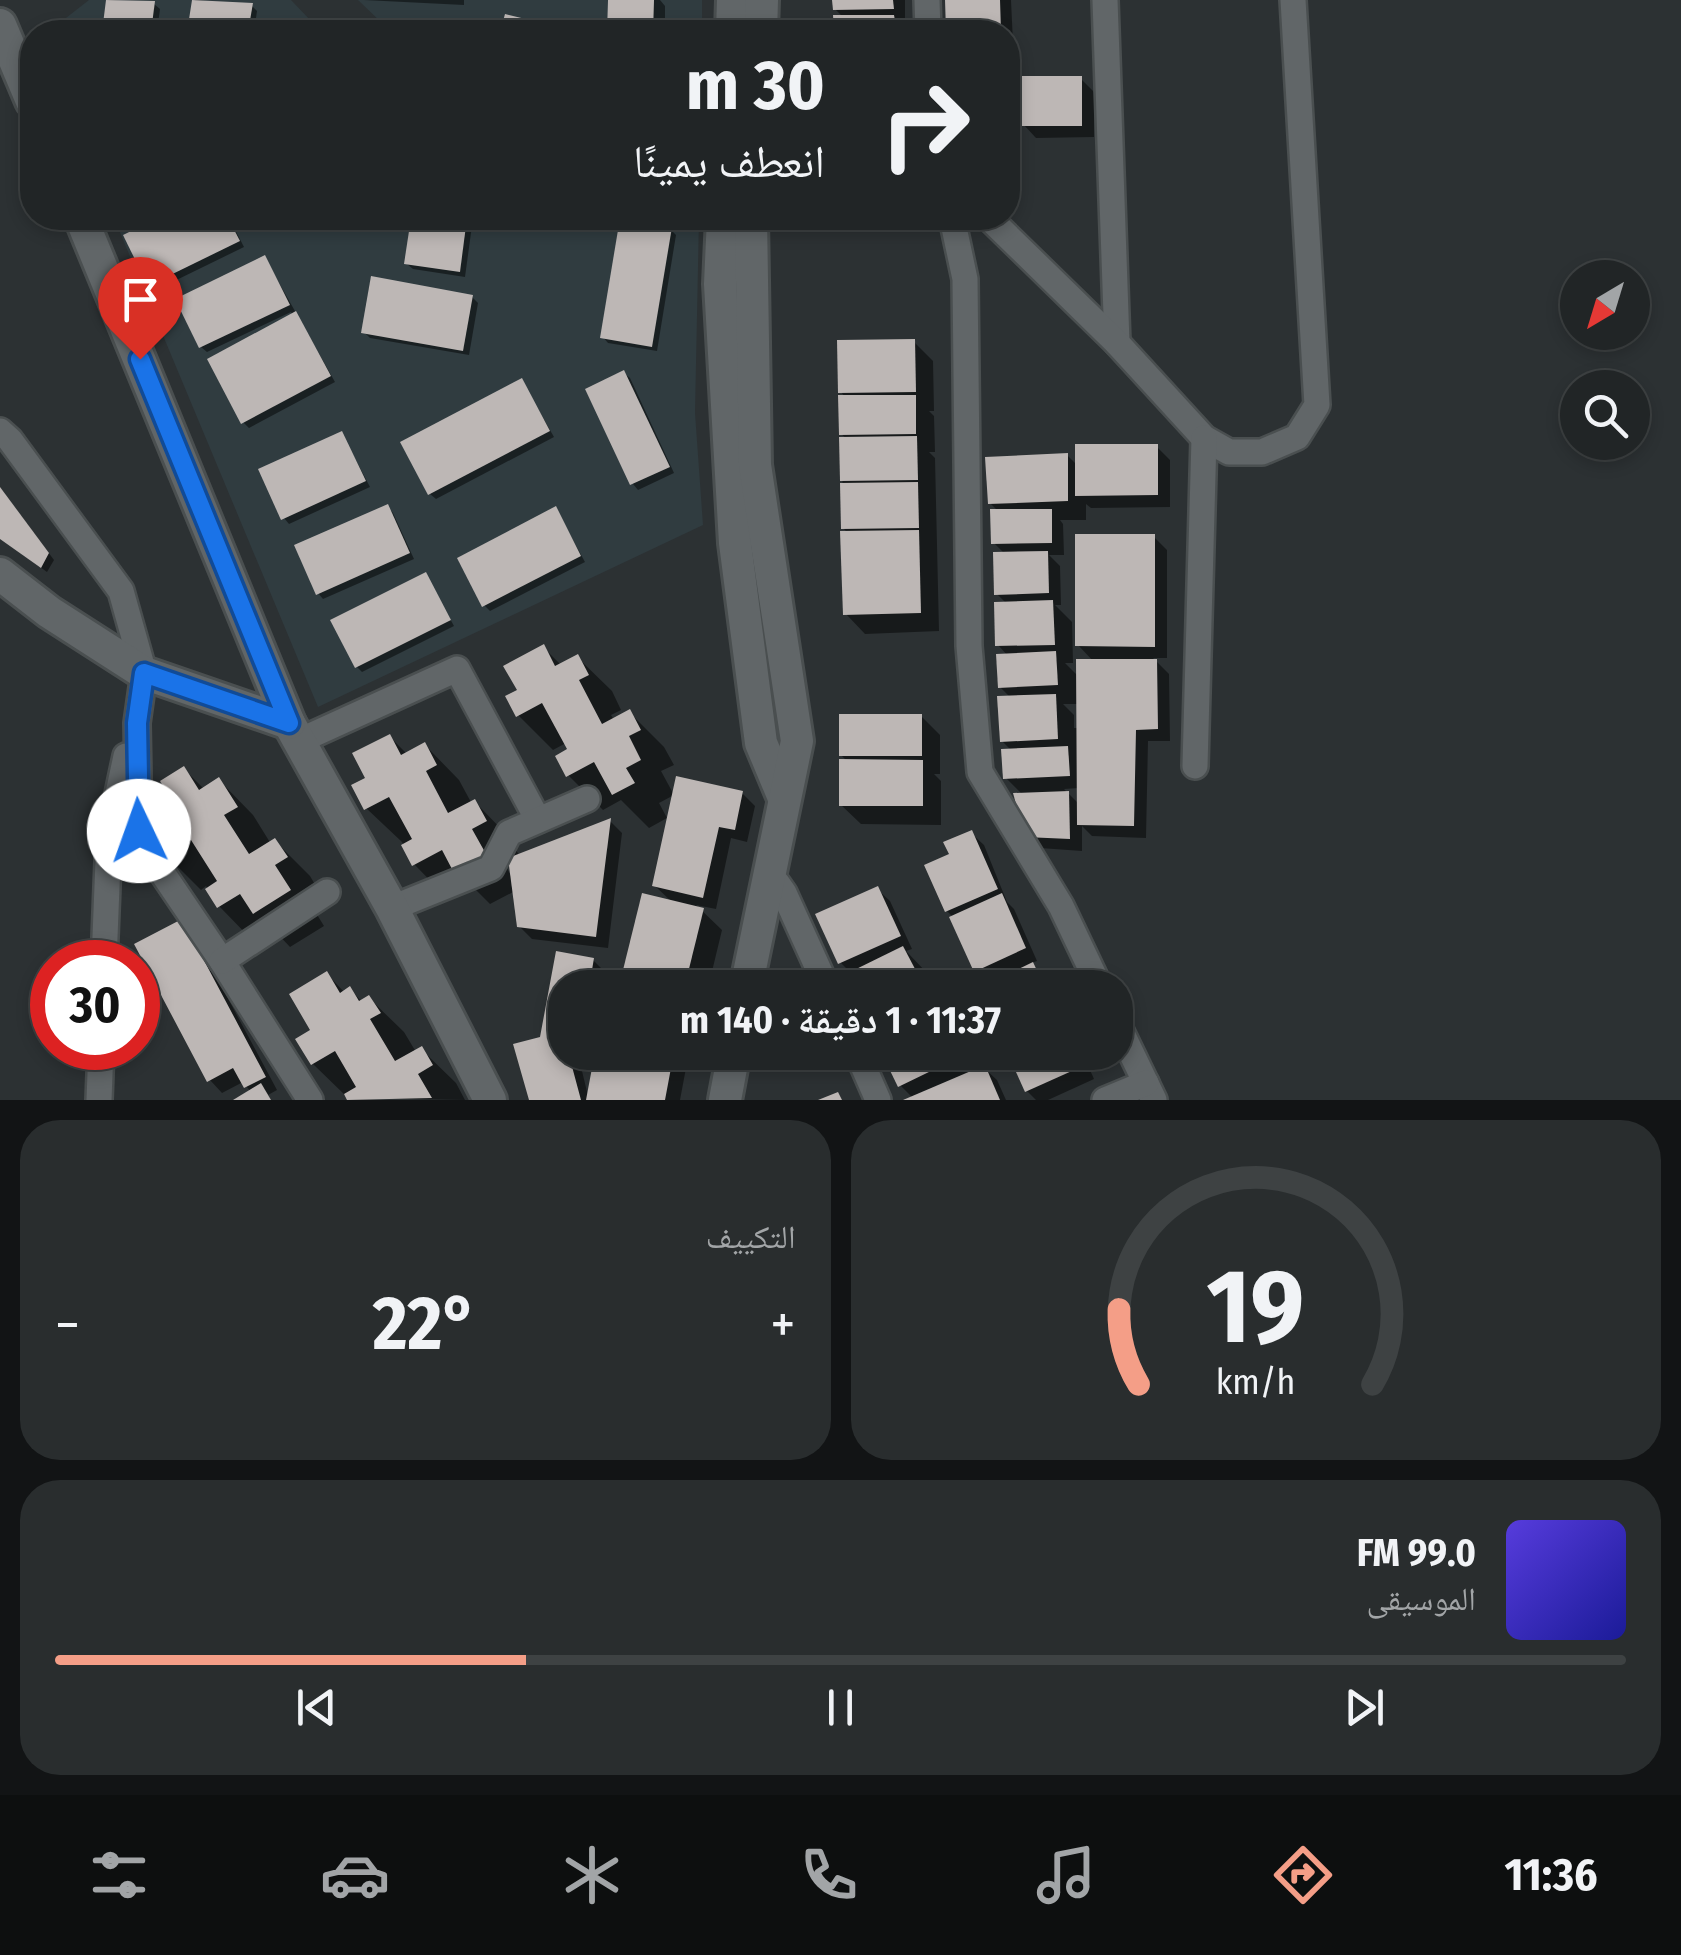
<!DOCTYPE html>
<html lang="ar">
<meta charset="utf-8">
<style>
:root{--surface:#212526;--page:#292d2e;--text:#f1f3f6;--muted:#a2a5a7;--line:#3e4243;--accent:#f49e87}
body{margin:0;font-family:"Fira Sans Condensed","Noto Naskh Arabic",sans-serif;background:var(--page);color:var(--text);direction:rtl;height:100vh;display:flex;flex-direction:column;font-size:38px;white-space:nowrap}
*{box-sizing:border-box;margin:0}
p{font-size:32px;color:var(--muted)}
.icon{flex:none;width:55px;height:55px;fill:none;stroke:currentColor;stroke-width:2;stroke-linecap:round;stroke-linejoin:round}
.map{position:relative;height:1100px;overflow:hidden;direction:ltr}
.panel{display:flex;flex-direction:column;gap:20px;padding:20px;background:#121415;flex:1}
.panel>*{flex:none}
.top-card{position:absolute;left:20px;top:20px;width:1000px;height:210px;border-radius:40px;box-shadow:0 5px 15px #0003,0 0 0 2px var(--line);direction:rtl;background:#212526;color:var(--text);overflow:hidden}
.needle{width:65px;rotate:218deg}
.buttons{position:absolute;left:1560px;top:260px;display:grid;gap:20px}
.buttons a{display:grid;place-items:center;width:90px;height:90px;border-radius:50%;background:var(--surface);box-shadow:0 5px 15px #0003,0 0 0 2px var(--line);font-size:50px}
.speed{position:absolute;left:30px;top:940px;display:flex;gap:20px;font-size:50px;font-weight:700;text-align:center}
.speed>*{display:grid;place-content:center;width:130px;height:130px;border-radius:50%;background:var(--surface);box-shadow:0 5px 15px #0003,0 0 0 2px var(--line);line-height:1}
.speed .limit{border:15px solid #d22;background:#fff;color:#111}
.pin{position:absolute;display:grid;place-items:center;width:85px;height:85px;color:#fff;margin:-102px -42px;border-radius:50% 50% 50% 0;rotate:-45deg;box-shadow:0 0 10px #0007}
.pin .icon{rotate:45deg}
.me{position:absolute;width:110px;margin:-55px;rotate:357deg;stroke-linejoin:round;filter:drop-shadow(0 0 8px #0008)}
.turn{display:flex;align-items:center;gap:35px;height:210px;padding:0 30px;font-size:45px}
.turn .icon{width:130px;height:130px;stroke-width:2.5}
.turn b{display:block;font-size:70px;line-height:85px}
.big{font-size:75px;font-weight:700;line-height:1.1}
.panel .card{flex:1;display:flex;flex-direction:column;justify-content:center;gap:15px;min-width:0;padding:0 35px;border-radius:40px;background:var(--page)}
.panel .dial{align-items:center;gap:0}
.dial svg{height:260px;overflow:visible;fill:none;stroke:var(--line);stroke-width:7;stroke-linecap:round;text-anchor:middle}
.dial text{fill:var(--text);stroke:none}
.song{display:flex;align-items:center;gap:30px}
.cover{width:120px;height:120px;border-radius:15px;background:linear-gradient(135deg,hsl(250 70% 55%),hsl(240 70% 35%))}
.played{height:10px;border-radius:5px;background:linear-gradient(90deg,var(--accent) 30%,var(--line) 30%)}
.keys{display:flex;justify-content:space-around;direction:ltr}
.heat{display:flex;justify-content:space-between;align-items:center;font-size:55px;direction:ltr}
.panel .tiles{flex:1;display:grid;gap:20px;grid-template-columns:1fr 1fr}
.card:last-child{grid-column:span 2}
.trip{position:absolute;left:548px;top:970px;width:585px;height:100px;border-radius:40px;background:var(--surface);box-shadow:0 5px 15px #0003,0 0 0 2px var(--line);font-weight:700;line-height:100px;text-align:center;direction:rtl}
.menu{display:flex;height:160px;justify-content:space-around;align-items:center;background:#0d0f0f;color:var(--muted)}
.menu .icon{width:70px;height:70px}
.menu .selected{color:var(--accent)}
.menu b{font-size:45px;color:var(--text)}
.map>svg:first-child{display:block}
</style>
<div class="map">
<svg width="1681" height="1100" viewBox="0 0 1681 1100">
<rect width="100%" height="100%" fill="#2c3133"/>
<g fill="#303c40">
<path d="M89 0H291L312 22 384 25 358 0H702V32H48Z"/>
<path d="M114 218H699L695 413 703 525 318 707Z"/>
</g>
<g fill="#0007" fill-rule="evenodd">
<path d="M109 0 154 4 160 9 157 32H105Z"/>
<path d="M195 0 251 5 257 11 254 32H190Z"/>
<path d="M364 0H464V5Z"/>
<path d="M610 0H660L665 6V32H609Z"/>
<path d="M835 0H905V21H897L907 32H836V18H844L835 9Z"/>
<path d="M947 0H1011L1013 43 1008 44V32H949Z"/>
<path d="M1008 71 1012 76 1013 102 1008 103Z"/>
<path d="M1081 79 1094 92V137L1036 138 1024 125Z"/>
<path d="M164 218H229L244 247 156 290 126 236Z"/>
<path d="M413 218H473L465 277 413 269 407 264Z"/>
<path d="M670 229 676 235 657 351 608 343 603 337Z"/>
<path d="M265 258 335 382 249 428 243 422 293 316 291 312 207 352 201 347Z"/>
<path d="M472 297 478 303 469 355 370 338 364 332Z"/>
<path d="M914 342 933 361 934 411H929L934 416 935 452H929L935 458 939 631 865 634 846 614 849 534 843 528 842 440 847 439 841 434 846 398 841 392Z"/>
<path d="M624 373 630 378 674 473 638 490 633 484 588 390Z"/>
<path d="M522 381 554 437 436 499 430 494Z"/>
<path d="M342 434 370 487 289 524 284 518Z"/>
<path d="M1157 447 1170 460V507L1091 508 1086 504V520H1060L1063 524 1064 555H1049L1060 566 1061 605H1055L1072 622 1073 663H1065L1079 677 1094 662 1078 645 1154 537 1167 550V658H1153L1169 674 1170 741H1148L1146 838 1092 836 1082 826V851L1040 848 1027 835 1023 795 1006 778 1012 751 1002 741 1011 698 1000 687 1008 656 998 645 1007 604 997 594 1005 554 994 543 999 512 990 503 1067 455 1078 466ZM1063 704H1079V728H1074V715ZM1079 788V804L1064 789Z"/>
<path d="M0 488 54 560 47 572 0 538Z"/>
<path d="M388 507 393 513 414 559 323 599 318 593Z"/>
<path d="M556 509 585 562 490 611 484 605Z"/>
<path d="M426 575 454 626 362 672 357 667Z"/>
<path d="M543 647 561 665 577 657 612 691 621 710 611 715 614 720 629 712 664 747 674 765 661 771 674 795 659 803 667 818 649 828 621 800 603 810 568 775 571 750 566 743 553 750 518 715 520 692Z"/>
<path d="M921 716 940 735V774H934L941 781V825L861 824 841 805 848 762 841 755Z"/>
<path d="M390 737 407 754 425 745 459 780 472 804 475 802 509 837 520 857 610 821 622 833 608 948 532 939 519 926 515 891 490 904 472 886 448 899 414 864 402 842 366 808 369 779ZM511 861 512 878 505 864Z"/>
<path d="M184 769 204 789 219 780 253 815 271 844 275 841 310 876 320 893 308 900 324 926 290 947 273 929 253 941 219 906 206 886 201 890 166 855 173 796Z"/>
<path d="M742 793 755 806 747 842 731 838 716 909 696 905 722 930 708 988H644L626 970 673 903 655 886Z"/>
<path d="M971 833 984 845 1007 902 1014 909 1037 961 1031 963 1050 988H985L990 985 976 970 954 918 947 911 952 855Z"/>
<path d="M877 889 890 901 912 949 906 951 928 974 935 988H853L852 974 840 962Z"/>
<path d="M194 935 277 1090 268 1095 271 1100H237L251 1092 243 1082 222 1093 210 1080Z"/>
<path d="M558 954 593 960 606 973 604 988H565V1052H593L591 1068 582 1071 589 1100 614 1075 619 1052H689L680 1100H532Z"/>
<path d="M327 974 345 993 350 989 362 1002 369 998 404 1032 416 1052 421 1049 456 1083 465 1100 348 1098 313 1064V1031Z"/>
<path d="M884 1052H965L975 1072 984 1068 997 1080 1006 1100H910L913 1098 900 1085Z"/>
<path d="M1010 1052H1082L1094 1079 1048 1100H1036L1027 1091Z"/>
</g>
<g fill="#bdb7b5">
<path d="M106 0 155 1 151 32H102Z"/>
<path d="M192 0 253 3 248 32H187Z"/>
<path d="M608 0H654L653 32H607Z"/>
<path d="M832 0H893L894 9 833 10Z"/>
<path d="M945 0H1000L1001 32H946Z"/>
<path d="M505 14 546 24 544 32H500Z"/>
<path d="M833 15H894L897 32H834Z"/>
<rect x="1021" y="76" width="61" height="50"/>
<path d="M158 218H228L240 241 148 286 123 235Z"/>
<path d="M411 218H467L460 272 404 264Z"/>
<path d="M620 218 672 227 652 347 600 338Z"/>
<path d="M265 255 290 305 199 348 175 299Z"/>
<path d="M371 276 473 295 463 351 361 333Z"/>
<path d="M296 311 331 376 241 424 207 359Z"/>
<path d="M915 339 916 392 838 393 837 340Z"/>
<path d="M624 370 670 467 630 485 585 389Z"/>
<path d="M522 378 550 431 428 495 400 442Z"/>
<path d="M838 395H916V434L839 435Z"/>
<path d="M342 431 366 481 281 520 258 469Z"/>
<path d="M917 436 918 480 840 481 839 437Z"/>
<path d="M1075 444H1158V495L1075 496Z"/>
<path d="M1068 453V501L988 504 985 457Z"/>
<path d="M918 482 919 528 841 529 840 483Z"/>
<path d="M0 487 49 553 41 568 0 539Z"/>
<path d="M388 504 410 553 316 595 294 545Z"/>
<path d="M556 506 581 556 482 607 457 558Z"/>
<path d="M990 509H1052V543L991 544Z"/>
<path d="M919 530 921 613 843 615 840 531Z"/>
<path d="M1075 534H1155V647L1075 646Z"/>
<path d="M1048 551 1049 593 994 595 993 552Z"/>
<path d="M426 572 451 620 355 668 330 620Z"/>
<path d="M1053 600 1055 645 995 646 994 602Z"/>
<path d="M544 644 555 666 578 654 589 675 579 680 602 724 630 709 641 730 629 736 641 760 626 768 635 783 612 795 594 762 566 777 555 756 567 749 542 703 516 717 505 696 517 690 503 666Z"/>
<path d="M1056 651 1058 685 998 688 996 654Z"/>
<path d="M1076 659H1157L1158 729 1136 730 1134 826 1077 825Z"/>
<path d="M1056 694 1058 739 1000 742 997 696Z"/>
<rect x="839" y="714" width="83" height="42"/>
<path d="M390 734 401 755 425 742 437 765 426 771 448 813 475 799 487 821 472 829 486 854 453 871 442 850 412 866 401 845 412 839 389 797 364 810 351 785 365 778 352 753Z"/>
<path d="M1068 746 1070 776 1003 779 1001 749Z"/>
<path d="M839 759 923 760V806H839Z"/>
<path d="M184 766 199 790 219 777 238 807 224 815 249 854 275 838 288 857 275 865 291 890 253 914 240 894 217 908 205 889 217 881 191 840 164 857 148 832 165 822 154 805 169 795 160 781Z"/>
<path d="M676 776 743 791 735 830 719 827 703 898 652 886Z"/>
<path d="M1069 791 1070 839 1025 837 1013 793Z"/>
<path d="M611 818 596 937 517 927 508 858Z"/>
<path d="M972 830 998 889 945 912 924 865 949 854 943 842Z"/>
<path d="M878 886 901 936 838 964 815 914Z"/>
<path d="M642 893 704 908 685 985 623 970Z"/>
<path d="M1002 893 1026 948 974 972 949 917Z"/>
<path d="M182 919 266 1077 244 1088 233 1068 207 1082 134 944Z"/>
<path d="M903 946 925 988H850L844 975Z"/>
<path d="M556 951 594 958 589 988H565V1052H579V1056L570 1059 581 1100H529L513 1044 540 1037Z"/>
<path d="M1033 962 1045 988H979Z"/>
<path d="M327 971 340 993 350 986 359 1001 369 995 381 1013 370 1019 395 1061 422 1046 433 1065 418 1074 432 1098 347 1100 344 1094 356 1087 335 1051 311 1065 295 1039 310 1030 289 994Z"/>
<path d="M616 1052H674L665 1100H586L592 1068 612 1072Z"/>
<path d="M881 1052H961L962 1056 898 1087Z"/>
<path d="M1007 1052H1077L1083 1066 1025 1092Z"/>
<path d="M985 1065 1000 1100H903Z"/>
<path d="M261 1083 271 1100H233Z"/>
<path d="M838 1092 842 1100H818Z"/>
</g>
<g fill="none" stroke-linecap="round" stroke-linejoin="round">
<defs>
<g id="street">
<path d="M927 0 928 32"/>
<path d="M1105 0 1117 343"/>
<path d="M952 218 965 279 969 646 980 772 1061 906 1100 988"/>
<path d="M989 218 1117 343 1204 438 1229 452H1262L1297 437 1317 405 1293 0"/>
<path d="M0 431 10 440 121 591 144 673 137 723 139 831 157 865 222 961 310 1100"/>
<path d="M299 741 457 669 538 820"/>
<path d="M1195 766 1204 438"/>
<path d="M766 879 777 883 784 893 827 988"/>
<path d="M392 908 491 868 509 833 587 799"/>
<path d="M222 961 327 892"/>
<path d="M104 962 109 836 126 756"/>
<path d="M1115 1019 1154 1100"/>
<path d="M857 1052 878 1100"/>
<path d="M99 1100 101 1048"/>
<path d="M1105 1100 1146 1083"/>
</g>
<g id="secondary">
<path d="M0 25 32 101"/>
<path d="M732 32 733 0"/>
<path d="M761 32 762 0"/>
<path d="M81 218 289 723 392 908 490 1100"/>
<path d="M723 218 720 284 735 543 761 743 784 798"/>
<path d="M0 574 49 612 144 673 289 723"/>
<path d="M746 988 797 741 755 465 751 218"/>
<path d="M725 1100 734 1052"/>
</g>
</defs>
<use href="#street" stroke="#4a4f50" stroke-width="30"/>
<use href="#secondary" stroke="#4a4f50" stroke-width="38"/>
<use href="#street" stroke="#616668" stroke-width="25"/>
<use href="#secondary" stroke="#616668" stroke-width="32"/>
</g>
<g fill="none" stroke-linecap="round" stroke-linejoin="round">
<defs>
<path id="route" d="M139 831 137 723 144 673 289 723 140 359"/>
</defs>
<use href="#route" stroke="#114b97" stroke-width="25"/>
<use href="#route" stroke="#1a73e8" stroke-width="18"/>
</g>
</svg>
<div class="buttons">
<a><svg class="needle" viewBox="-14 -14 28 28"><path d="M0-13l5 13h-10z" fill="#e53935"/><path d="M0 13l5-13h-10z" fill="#a2a5a7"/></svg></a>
<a><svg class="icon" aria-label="search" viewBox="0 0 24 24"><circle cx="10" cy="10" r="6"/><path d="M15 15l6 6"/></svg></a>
</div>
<div class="speed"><div class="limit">30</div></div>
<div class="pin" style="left:140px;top:359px;background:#d93025"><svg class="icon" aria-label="arrive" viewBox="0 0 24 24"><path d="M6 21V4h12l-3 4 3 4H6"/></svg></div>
<svg class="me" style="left:139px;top:831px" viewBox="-20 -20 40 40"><circle r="19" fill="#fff"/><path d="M0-13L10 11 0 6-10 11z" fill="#1a73e8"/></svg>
<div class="trip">11:37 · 1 دقيقة · 140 m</div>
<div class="top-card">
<div class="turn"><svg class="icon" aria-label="right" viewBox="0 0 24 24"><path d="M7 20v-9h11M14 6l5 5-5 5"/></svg><div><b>30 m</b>انعطف يمينًا</div></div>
</div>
</div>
<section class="panel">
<div class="tiles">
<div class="card dial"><svg viewBox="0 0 100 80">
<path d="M14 69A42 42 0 1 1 86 69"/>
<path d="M14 69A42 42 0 0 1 8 46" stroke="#f49e87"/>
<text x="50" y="56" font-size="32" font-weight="700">19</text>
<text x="50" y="72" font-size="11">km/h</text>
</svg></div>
<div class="card"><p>التكييف</p>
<div class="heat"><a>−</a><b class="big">22°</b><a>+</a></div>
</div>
<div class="card">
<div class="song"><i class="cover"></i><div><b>99.0 FM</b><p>الموسيقى</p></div></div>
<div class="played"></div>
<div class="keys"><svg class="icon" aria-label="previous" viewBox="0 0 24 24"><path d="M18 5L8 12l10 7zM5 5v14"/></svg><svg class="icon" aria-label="pause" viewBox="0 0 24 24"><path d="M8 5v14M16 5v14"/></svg><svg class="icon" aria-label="next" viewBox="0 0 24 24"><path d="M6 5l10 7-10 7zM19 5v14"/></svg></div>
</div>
</div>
</section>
<nav class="menu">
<b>11:36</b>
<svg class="icon selected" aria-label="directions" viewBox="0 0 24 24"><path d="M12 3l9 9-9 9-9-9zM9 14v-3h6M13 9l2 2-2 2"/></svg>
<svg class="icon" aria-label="music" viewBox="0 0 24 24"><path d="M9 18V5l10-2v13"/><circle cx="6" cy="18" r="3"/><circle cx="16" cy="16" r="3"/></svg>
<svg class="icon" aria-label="phone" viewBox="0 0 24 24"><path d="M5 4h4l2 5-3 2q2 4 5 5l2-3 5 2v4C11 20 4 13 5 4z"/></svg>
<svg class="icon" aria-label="climate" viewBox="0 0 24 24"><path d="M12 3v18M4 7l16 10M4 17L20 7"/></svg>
<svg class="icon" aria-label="car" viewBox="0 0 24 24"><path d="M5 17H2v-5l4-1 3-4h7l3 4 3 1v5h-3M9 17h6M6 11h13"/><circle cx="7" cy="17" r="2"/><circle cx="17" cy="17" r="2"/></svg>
<svg class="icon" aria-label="filters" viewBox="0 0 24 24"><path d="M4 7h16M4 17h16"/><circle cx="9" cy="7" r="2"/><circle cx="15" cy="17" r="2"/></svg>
</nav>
